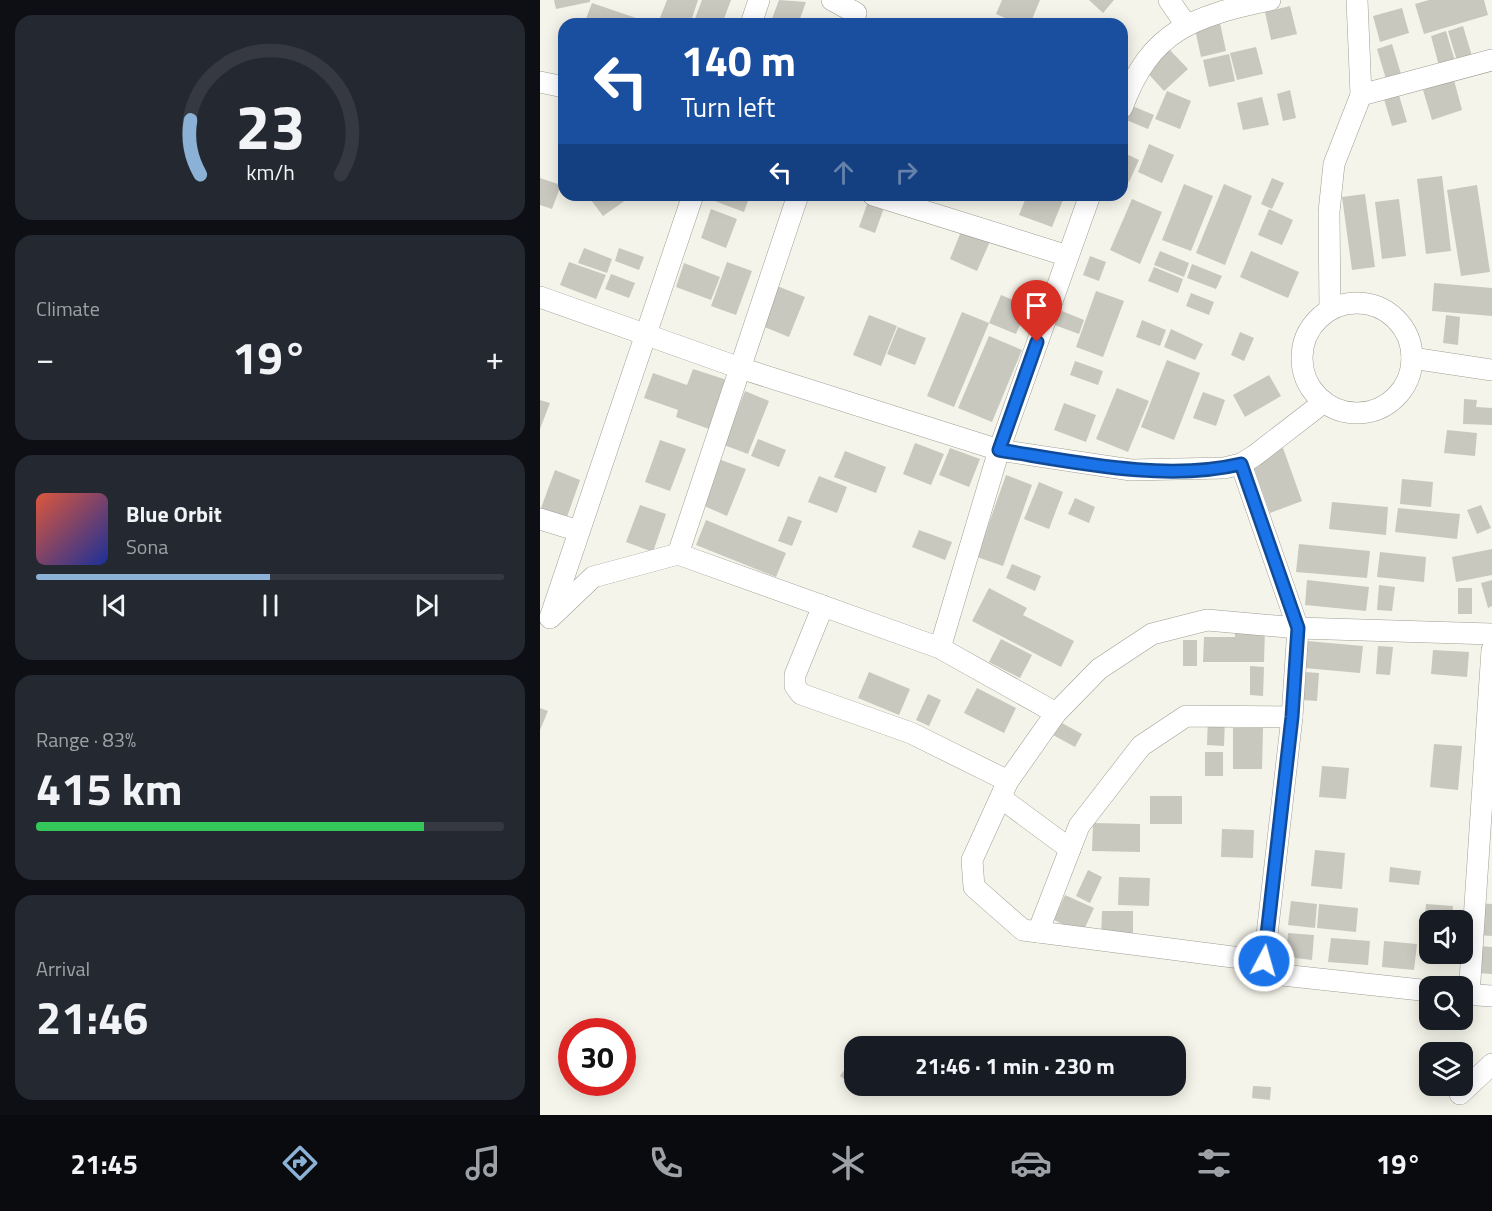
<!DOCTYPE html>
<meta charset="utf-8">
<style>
:root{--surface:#171b24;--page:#242831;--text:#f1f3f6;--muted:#9ea1a6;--line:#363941;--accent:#8cb1d6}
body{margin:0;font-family:"Titillium Web",sans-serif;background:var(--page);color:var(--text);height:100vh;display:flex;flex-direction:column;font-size:22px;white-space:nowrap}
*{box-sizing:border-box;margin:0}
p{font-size:20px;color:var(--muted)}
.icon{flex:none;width:33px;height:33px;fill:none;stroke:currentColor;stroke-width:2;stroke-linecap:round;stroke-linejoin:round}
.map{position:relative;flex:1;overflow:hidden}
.side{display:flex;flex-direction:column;gap:15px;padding:15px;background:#0d0f14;width:540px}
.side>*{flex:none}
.top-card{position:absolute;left:18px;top:18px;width:570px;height:183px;border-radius:18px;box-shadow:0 3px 15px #0003;background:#1a4fa0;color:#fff;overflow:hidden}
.buttons{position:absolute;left:879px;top:910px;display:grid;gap:12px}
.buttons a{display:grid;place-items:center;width:54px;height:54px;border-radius:12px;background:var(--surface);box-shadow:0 3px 15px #0003;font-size:30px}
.speed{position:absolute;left:18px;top:1018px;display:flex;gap:12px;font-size:30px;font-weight:700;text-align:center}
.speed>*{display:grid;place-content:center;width:78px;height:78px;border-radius:50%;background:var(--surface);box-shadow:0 3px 15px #0003;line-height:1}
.speed .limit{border:9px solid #d22;background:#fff;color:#111}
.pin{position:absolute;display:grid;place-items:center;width:51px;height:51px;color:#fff;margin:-62px -26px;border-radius:50% 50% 50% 0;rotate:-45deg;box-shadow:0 0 6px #0007}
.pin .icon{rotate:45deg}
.me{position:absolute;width:66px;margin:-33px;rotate:6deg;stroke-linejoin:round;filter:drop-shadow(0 0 4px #0008)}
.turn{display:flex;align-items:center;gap:21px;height:126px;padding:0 24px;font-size:27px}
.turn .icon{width:78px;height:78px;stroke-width:2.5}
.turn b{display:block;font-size:42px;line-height:51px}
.lanes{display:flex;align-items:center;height:57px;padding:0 24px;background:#0003;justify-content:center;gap:30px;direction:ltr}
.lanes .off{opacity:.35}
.big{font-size:45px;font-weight:700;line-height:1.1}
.side .tile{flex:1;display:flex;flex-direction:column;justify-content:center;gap:9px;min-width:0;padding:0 21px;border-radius:18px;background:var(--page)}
.side .dial{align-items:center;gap:0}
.dial svg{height:156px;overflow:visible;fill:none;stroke:var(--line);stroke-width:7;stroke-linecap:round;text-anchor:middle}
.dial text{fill:var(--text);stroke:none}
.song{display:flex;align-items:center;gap:18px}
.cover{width:72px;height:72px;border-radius:9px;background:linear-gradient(135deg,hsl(10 70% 55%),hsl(230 70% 35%))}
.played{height:6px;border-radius:3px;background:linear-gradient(90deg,var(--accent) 50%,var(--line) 50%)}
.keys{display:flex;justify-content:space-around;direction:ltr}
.heat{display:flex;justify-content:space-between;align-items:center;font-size:33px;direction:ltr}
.charge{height:9px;border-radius:4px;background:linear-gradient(90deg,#34c759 83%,var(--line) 0)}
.trip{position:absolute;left:304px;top:1036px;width:342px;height:60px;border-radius:18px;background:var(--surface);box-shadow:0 3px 15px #0003;font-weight:700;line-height:60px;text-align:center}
.dock{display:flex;height:96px;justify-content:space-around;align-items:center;background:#090b0e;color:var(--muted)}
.dock .icon{width:42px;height:42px}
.dock .current{color:var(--accent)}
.dock b{font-size:27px;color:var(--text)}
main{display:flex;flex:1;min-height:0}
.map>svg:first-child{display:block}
</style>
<main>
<section class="side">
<div class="tile dial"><svg viewBox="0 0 100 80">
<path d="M14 69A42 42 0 1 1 86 69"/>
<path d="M14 69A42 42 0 0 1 9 41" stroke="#8cb1d6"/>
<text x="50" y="56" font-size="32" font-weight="700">23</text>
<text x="50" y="72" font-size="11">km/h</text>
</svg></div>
<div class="tile"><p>Climate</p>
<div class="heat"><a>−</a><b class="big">19°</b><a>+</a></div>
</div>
<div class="tile">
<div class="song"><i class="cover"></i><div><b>Blue Orbit</b><p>Sona</p></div></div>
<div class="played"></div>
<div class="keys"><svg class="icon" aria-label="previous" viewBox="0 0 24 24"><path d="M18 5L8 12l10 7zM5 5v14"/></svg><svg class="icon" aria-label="pause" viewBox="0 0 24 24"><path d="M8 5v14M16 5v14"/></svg><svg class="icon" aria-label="next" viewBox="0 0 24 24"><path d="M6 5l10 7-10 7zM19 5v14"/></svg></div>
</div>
<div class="tile"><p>Range · 83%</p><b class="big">415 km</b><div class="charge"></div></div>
<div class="tile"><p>Arrival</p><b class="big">21:46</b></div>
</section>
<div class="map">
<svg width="952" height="1115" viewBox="0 0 952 1115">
<rect width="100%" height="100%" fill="#f5f4ea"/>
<g fill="#c9c8bf">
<path d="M14 0H50V2L16 9Z"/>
<path d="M127 0H158L150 24H138L120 18Z"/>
<path d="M162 0H191L182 24H153Z"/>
<path d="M239 0 266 2 258 24H230Z"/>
<path d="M462 0H500L490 24H479L456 14Z"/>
<path d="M549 0H574L563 13Z"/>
<path d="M889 0H944L948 15 884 34 875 4Z"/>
<path d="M52 3 96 18 94 24H44Z"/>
<path d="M750 6 757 34 731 40 725 12Z"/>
<path d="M862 8 869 33 840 42 833 16Z"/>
<path d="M680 23 686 51 661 57 655 29Z"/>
<path d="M923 26 932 56 917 61 908 31Z"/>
<path d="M906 31 915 61 899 66 891 36Z"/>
<path d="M852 44 861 74 846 79 837 49Z"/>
<path d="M716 47 723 74 697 80 690 53Z"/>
<path d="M628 48 648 69 624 91 605 70Z"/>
<path d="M689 54 695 81 669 87 663 60Z"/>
<path d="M914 80 922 110 892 120 883 90Z"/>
<path d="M750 90 756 118 743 121 737 94Z"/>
<path d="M627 91 651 101 640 129 615 119Z"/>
<path d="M858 92 867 122 852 126 843 96Z"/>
<path d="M722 97 729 125 703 130 697 103Z"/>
<path d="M590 105 614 115 608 129 584 119Z"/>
<path d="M609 144 634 155 622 183 598 172Z"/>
<path d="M582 152 599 160 589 182 582 179Z"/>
<path d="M902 176 911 251 886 254 877 179Z"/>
<path d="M0 178 21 185 12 209 0 205Z"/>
<path d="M732 178 744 183 732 209 721 204Z"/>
<path d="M644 184 673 196 651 251 622 240Z"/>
<path d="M684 184 712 196 685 265 656 253Z"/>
<path d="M937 185 950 272 921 276 907 190Z"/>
<path d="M825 194 835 267 812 270 802 197Z"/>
<path d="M58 195H93L63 216 51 200Z"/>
<path d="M174 195H210L204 212 172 200Z"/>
<path d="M487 195H525L512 227 479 215Z"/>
<path d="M330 196 346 202 335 233 319 227Z"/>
<path d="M592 199 622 212 600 264 570 250Z"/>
<path d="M859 199 866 256 842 259 835 202Z"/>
<path d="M171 209 197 219 186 248 161 238Z"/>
<path d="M729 209 753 220 742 245 718 235Z"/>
<path d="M424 224 452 237 437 271 410 259Z"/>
<path d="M44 248 72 259 67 273 38 263Z"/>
<path d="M79 248 104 257 99 270 75 261Z"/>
<path d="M620 251 649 263 644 277 614 265Z"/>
<path d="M711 251 759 272 748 298 700 277Z"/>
<path d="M550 256 566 262 559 281 543 275Z"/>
<path d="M29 262 66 275 56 299 20 285Z"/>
<path d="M187 262 212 271 196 315 171 306Z"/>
<path d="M144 263 180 277 171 300 136 287Z"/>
<path d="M652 264 682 276 676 289 647 278Z"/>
<path d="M614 267 643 279 638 293 608 281Z"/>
<path d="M71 274 95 283 89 298 65 289Z"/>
<path d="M894 283 952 288V316L892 311Z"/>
<path d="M237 286 265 297 249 337 222 326Z"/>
<path d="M556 291 584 301 563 357 536 347Z"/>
<path d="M651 293 674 302 669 315 646 306Z"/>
<path d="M461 295 488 306 476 334 449 323Z"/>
<path d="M517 309 544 320 539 334 512 324Z"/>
<path d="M422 312 449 323 414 407 387 396Z"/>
<path d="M329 315 357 326 341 366 313 355Z"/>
<path d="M906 315 920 317 918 345 903 343Z"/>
<path d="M602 320 626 330 620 346 596 337Z"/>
<path d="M358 327 386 338 375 365 347 354Z"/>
<path d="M631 329 663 344 655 360 624 347Z"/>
<path d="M700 332 714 338 704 361 691 355Z"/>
<path d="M449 336 482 350 452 422 418 408Z"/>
<path d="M627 360 660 373 634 440 601 427Z"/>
<path d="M535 361 563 371 558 385 530 375Z"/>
<path d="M153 369 187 380 169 429 136 417 138 410 104 398 113 373 147 385Z"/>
<path d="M729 375 741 396 705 417 693 395Z"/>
<path d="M577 388 609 401 588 452 556 439Z"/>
<path d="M205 391 229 401 208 454 184 445Z"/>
<path d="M663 392 685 400 676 426 653 418Z"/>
<path d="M924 399 937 400 936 407 952 408V425L923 424Z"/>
<path d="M0 400 10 403 0 429Z"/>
<path d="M524 403 556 415 546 442 514 430Z"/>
<path d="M907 430 937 433 935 456 904 453Z"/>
<path d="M218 439 246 450 239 467 211 456Z"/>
<path d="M120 440 146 449 130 491 105 482Z"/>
<path d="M375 443 404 454 391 485 363 474Z"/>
<path d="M410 448 440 459 429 487 399 475Z"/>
<path d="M743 448 762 501 730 513 711 460Z"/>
<path d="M305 451 346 467 336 493 294 477Z"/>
<path d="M181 460 206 469 187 516 162 505Z"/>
<path d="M15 470 40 480 27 517 1 508Z"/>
<path d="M466 475 492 485 463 566 437 557Z"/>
<path d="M279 476 307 487 297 513 268 502Z"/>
<path d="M862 479 893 482 891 507 860 504Z"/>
<path d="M499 482 523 492 509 529 484 519Z"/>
<path d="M535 498 555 507 549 523 528 514Z"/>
<path d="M792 502 848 507 846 535 789 529Z"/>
<path d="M100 505 126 514 113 552 86 542Z"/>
<path d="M941 505 951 528 937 534 927 510Z"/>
<path d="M858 508 920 514 917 539 855 532Z"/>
<path d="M248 516 262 521 252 546 238 541Z"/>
<path d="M166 520 246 553 236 577 156 545Z"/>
<path d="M379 530 412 542 405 560 372 547Z"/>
<path d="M759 544 830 551 827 578 756 572Z"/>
<path d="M952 549V575L916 582 912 557Z"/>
<path d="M840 552 886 557 884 582 837 577Z"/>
<path d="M472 564 501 576 495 591 466 578Z"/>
<path d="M767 580 829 587 826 611 765 605Z"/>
<path d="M952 580V606L948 608 941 583Z"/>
<path d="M839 585 855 587 852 611 837 610Z"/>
<path d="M449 588 487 608 483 615 534 641 521 667 432 621Z"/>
<rect x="918" y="588" width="14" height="26"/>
<path d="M695 628 725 629 724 662H663L664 637H695Z"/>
<path d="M461 639 492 655 480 678 449 662Z"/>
<rect x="643" y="640" width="14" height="26"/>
<path d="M767 641 823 646 820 673 764 668Z"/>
<path d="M838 646 853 647 850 675 836 674Z"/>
<path d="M893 650 929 652 927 677 891 674Z"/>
<path d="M710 666 724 667 723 696 710 695Z"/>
<path d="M329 672 370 689 359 715 318 698Z"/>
<path d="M765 672 779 673 777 701 762 700Z"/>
<path d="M437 688 476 708 464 733 424 713Z"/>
<path d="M388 694 401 700 389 726 376 720Z"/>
<path d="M0 708 8 711 0 730Z"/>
<path d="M668 717H685L684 746 667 745Z"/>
<path d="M520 722 542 734 535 747 513 735Z"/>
<path d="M693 728H723L722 769H693Z"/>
<path d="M894 744 922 746 918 790 890 787Z"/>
<rect x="665" y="752" width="18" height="24"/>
<path d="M782 766 809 768 806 799 779 797Z"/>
<rect x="610" y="796" width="32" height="28"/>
<path d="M553 823 600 824V852L552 851Z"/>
<path d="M682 829 714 830 713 858 681 857Z"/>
<path d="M775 850 805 853 802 889 771 886Z"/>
<path d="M850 867 881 871 879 885 849 882Z"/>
<path d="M548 870 562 877 550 903 536 896Z"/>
<path d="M579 877 610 878 609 906 578 905Z"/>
<path d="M525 895 554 908 542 934 514 920Z"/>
<path d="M751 901 777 904 775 928 748 925Z"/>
<path d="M938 903 952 904V936L936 935Z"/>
<path d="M779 904 818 908 816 932 777 928Z"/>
<path d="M886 904 913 906 912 921H890V925L884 924Z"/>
<path d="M562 911H593V939L561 938Z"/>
<path d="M748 933 774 935 772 960 746 957Z"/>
<path d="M791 938 830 941 828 965 788 962Z"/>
<path d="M844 941 877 944 874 970 842 967Z"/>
<path d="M939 946 952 947V974L937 973Z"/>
<path d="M315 1055V1084L314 1086 300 1076Z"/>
<path d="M713 1086 731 1087 730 1100 712 1098Z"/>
</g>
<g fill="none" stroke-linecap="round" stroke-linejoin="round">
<defs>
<g id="minor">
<path d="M292 0 316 13"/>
<path d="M629 0 646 25"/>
<path d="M211 24 219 0"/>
<path d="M0 82 24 87"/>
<path d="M821 95 952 60"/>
<path d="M582 108C610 30 654 16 730 0"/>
<path d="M333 195 528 256"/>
<path d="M0 297 200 368 459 450 591 470 684 468 701 464 714 456 784 402"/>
<circle cx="817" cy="358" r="55"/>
<path d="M790 309 789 212 794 164 821 95 817 0"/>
<path d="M872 358 952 370"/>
<path d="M701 464 758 628 752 717 724 961 733 974 890 991"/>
<path d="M0 519 39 531"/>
<path d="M138 554 258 195"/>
<path d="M283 606 255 675V686L261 694 371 733 468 781"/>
<path d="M11 615 153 195"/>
<path d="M10 618 53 577 138 554 400 648 516 713"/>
<path d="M400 648 459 450 550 195"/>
<path d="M461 798 530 849"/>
<path d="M498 932 539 826 601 746 646 716 752 717"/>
<path d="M724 961 483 930 434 887 432 860 468 781 516 713 559 669 612 634 667 620 758 628 952 634"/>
<path d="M922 994 952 996"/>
<path d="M929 995 952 650"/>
<path d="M920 1094 952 1064"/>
</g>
</defs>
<use href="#minor" stroke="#9f9f95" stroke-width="22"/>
<use href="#minor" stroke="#fff" stroke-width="21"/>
</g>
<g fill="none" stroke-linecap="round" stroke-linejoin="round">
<defs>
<path id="route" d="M497 342 459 450C535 462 625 482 701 464L758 628 752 717 724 961"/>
</defs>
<use href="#route" stroke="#114b97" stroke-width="15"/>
<use href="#route" stroke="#1a73e8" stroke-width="10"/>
</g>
</svg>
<div class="buttons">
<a><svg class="icon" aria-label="sound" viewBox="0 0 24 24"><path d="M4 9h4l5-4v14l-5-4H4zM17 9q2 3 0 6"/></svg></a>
<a><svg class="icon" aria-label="search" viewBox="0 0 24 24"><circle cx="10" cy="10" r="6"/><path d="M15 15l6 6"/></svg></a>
<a><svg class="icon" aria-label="layers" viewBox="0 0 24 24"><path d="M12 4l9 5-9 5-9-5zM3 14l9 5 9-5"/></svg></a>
</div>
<div class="speed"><div class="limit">30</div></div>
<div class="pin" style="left:497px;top:342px;background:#d93025"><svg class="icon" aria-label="arrive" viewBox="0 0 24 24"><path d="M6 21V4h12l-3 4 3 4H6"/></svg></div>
<svg class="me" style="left:724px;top:961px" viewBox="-20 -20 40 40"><circle r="17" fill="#1a73e8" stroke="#fff" stroke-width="3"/><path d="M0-11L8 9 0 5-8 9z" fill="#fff"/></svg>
<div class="trip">21:46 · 1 min · 230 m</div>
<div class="top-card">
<div class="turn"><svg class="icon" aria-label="left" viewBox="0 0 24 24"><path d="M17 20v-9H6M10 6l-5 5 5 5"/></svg><div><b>140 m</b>Turn left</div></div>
<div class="lanes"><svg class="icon" aria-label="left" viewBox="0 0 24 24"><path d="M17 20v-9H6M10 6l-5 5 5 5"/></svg><svg class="icon off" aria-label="ahead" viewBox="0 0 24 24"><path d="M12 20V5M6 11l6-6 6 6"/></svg><svg class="icon off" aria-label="right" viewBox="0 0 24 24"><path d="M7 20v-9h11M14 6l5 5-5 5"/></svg></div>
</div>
</div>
</main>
<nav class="dock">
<b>21:45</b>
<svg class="icon current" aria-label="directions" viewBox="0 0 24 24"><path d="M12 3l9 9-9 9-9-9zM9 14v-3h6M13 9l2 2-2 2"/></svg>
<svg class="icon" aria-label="music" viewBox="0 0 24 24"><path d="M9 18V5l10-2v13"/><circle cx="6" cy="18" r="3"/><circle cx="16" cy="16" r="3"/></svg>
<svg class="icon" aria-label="phone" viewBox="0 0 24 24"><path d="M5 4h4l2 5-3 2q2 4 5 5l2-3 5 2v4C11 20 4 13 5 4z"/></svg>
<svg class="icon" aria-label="climate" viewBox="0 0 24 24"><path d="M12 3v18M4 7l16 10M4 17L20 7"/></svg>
<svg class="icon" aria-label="car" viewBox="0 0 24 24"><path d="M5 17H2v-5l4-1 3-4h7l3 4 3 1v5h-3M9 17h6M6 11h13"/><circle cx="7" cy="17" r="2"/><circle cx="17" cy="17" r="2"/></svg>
<svg class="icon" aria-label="filters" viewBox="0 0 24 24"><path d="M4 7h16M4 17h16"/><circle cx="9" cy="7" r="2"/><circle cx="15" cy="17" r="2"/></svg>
<b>19°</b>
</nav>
